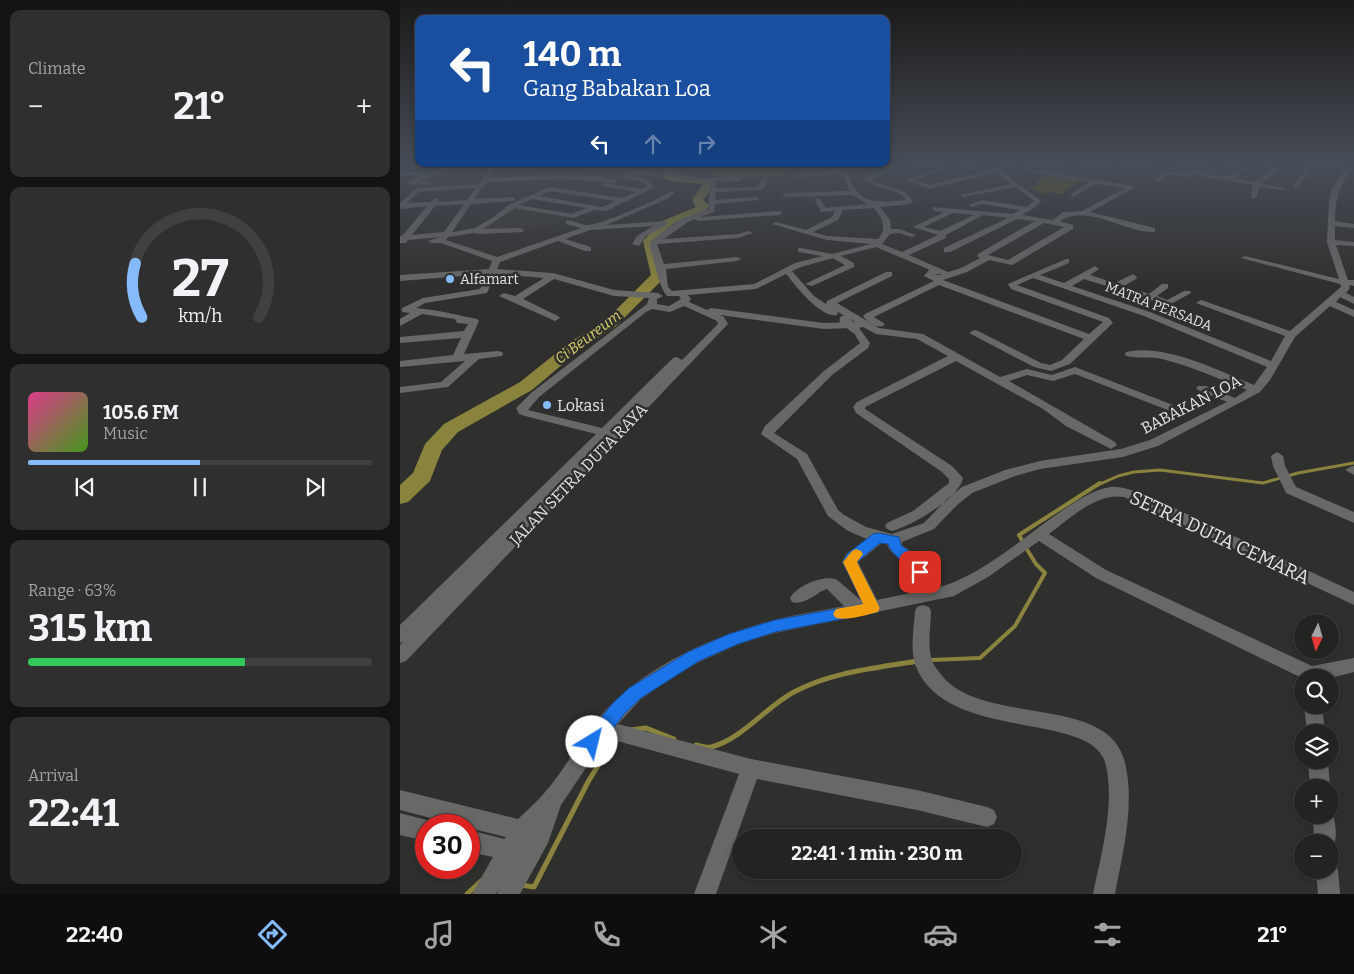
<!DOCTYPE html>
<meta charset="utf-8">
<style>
:root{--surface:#232322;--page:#2f2f2f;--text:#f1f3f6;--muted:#a3a4a5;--line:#404040;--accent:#86bbfb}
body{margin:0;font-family:Bitter,serif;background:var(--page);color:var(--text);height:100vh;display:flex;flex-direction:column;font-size:19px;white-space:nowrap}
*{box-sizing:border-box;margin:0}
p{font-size:16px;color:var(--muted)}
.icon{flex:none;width:28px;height:28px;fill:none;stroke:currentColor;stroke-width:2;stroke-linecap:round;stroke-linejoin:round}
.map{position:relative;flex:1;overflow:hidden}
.side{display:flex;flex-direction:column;gap:10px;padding:10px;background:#131313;width:400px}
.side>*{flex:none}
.guide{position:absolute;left:15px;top:15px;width:475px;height:152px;border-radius:10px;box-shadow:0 2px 8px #0003,0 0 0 1px var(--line);background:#1a4fa0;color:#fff;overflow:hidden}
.needle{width:32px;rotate:185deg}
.controls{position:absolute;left:894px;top:614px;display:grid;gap:10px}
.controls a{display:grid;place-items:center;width:45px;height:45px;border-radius:50%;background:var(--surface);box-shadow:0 2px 8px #0003,0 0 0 1px var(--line);font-size:25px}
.speed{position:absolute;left:15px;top:814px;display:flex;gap:10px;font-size:25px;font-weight:700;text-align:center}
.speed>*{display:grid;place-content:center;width:65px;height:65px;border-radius:50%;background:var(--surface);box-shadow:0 2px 8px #0003,0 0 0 1px var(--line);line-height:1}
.speed .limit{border:8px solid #d22;background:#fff;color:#111}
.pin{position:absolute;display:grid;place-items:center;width:42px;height:42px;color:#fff;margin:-21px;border-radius:10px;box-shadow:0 2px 8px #0006}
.me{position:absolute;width:55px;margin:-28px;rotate:36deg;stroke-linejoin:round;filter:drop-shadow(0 0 4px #0008)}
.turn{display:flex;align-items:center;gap:18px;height:105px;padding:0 25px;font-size:22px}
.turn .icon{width:65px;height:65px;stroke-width:2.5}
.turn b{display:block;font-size:35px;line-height:42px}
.lanes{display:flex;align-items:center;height:48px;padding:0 25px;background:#0003;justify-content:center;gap:25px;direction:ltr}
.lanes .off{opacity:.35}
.big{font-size:38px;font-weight:700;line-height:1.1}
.side .card{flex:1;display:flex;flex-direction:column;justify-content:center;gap:8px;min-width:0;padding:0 18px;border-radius:10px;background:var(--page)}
.side .dial{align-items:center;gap:0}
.dial svg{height:130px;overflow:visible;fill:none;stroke:var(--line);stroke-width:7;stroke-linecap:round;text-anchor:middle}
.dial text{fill:var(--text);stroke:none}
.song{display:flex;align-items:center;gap:15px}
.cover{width:60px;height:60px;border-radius:8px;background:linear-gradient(135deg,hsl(330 70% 55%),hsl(100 70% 35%))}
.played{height:5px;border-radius:2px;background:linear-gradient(90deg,var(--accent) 50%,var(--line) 50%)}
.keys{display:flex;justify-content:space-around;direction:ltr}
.heat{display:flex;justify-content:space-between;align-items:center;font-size:28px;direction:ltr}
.charge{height:8px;border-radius:4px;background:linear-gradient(90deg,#34c759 63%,var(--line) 0)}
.trip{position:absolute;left:332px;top:829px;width:290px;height:50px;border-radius:25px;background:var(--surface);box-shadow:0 2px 8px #0003,0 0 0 1px var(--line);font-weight:700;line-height:50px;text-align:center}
.tab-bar{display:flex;height:80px;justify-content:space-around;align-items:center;background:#0e0e0e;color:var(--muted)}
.tab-bar .icon{width:35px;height:35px}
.tab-bar .selected{color:var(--accent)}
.tab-bar b{font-size:22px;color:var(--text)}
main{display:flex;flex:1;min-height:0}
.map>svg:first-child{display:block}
</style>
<main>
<section class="side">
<div class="card"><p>Climate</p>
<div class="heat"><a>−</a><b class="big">21°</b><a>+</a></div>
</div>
<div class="card dial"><svg viewBox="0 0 100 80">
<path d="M14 69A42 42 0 1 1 86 69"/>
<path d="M14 69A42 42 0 0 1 10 36" stroke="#86bbfb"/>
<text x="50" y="56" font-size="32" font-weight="700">27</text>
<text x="50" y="72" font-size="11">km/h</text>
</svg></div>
<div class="card">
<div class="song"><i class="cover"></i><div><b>105.6 FM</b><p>Music</p></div></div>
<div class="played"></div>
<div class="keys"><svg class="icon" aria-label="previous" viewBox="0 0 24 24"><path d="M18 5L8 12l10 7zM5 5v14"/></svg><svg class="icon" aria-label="pause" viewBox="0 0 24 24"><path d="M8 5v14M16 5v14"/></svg><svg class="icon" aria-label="next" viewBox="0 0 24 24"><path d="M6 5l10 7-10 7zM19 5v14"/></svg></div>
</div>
<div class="card"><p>Range · 63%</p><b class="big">315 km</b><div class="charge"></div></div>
<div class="card"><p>Arrival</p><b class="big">22:41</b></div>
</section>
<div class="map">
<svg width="954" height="894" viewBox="0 0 954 894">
<rect width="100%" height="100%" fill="#2f2f2d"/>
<path fill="#37362e" d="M114 208 170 218 153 225 132 230 92 231 83 229Z"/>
<g fill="#5f580c">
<path d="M300 164C330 164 359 166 389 166L382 176C359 176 313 186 300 164Z"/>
<path d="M648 175 680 181 661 194 649 192 646 194 628 187 638 186 636 182Z"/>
</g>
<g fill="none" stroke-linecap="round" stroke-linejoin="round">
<path stroke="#89833d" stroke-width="3" d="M698 485 718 476 734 472 760 470 863 483 898 473 954 463"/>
<g stroke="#89833d" stroke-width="4">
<path d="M623 542 619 535 700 483"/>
<path d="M530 660 580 658 615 626 645 573 636 564 626 548"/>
<path d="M509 663 519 661"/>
</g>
<g stroke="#89833d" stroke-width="5">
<path d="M231 730 246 728 274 739"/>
<path d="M296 745C301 746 306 748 311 747 341 740 367 706 394 692 431 672 476 668 517 661"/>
<path d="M121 885 134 887 188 782 213 741 217 739"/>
<path d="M67 894 81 881"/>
</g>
<path fill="#89833d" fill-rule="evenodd" d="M275 164H285L274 175 305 178 313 183 312 188 303 200 309 205C303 217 284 218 273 224 266 229 261 235 255 242L265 276 263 279 216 326 182 348 132 390 58 432 42 450 30 481 8 502 0 504V485L13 473 25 444 44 424 120 382 170 342 206 320 251 275 243 241 260 222 296 207 292 200 303 184 276 182 263 178V174Z"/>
<g fill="#686867" fill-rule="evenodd">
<path d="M13 163 20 164 16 166 19 167V169L13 170 6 166Z"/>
<path d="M509 163H517L471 179C485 190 504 184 513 202L510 204 480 207 490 220 491 229H499L516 235 512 237 499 233 490 234 482 244 502 252 538 235 513 227 544 212 533 211V207L613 214 620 210 582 204 572 207 569 205 582 200 627 207 634 201 616 187 563 197 560 195 611 184 596 172 530 189 505 180 555 163H563L514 180 530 185 593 169 575 163 596 166 603 165 601 170 641 201 636 207 622 215 653 220 663 212 682 211 725 188 696 184 673 197 670 195 671 194 689 182 653 177 605 165V163L654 173 672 163H679L661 174 734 186V188L690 212 755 228V232C726 234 688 203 660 221L673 225V229L612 265 589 260 567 272 543 280 689 334 703 322 611 289 608 284 666 259H669V263L640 275 664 283 695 266 699 269 690 275 715 283 733 274 737 277 736 279 724 286 749 294 762 284H768V288L757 296 767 300 784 291H790L791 293 762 309 757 306 760 303 684 279 672 286 750 312 871 361 885 336 796 303 801 300 804 301 890 331 941 287 940 284 841 258 845 256 939 279 927 242 929 200 932 189 948 163H954C941 189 936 189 935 221L954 224V228L935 226V240L954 242V246L936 245 948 280H954V286L949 285 950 288 946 293 954 297V304L940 297 936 302 954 310V317L930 306 895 337 870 380 860 392 758 446 723 457 640 469 615 476 572 493 557 505 534 529 502 542V545C523 560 524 560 530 586L528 590C574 581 615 544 653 517 670 505 689 491 710 487 721 486 733 491 744 494L954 592V605L724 497C697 492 669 519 649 534L706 570 912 666 954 658V672L930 678H902L696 578 639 541 588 577 554 596 375 633 339 644 299 662 270 679 241 699 218 724 351 759 517 790 587 807 594 810 597 817 594 824 587 827 517 810 357 779 316 894H294L339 774 206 738 161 805 148 843 120 894H97L99 889 96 894H72L93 857 69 852V830L104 839 106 837 69 828V825H58L0 810V790L118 819C127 810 137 802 145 792 164 771 177 744 196 721 241 668 307 638 374 620 397 614 421 611 444 606L427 589C415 593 405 606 392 602L390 598C396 586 422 575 436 579L463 602 442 562 446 554 467 539 448 531 428 516 397 459 361 434 365 426 424 371 460 343 451 328 424 329 320 315 324 317 328 324 326 326 6 661 0 663V645L3 642 0 643V625L196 434 125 416 119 414 116 408 131 393 247 304 249 298 214 296 154 279 123 299 158 316 160 318 155 321 99 296 104 293 115 296 144 278 95 274 87 293 25 303 16 308C38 310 58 315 77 319L79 321 64 354 98 351 102 352 103 354 102 356 79 359 48 387 0 393V387L41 382 65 361 0 367V361L53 355 61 338 0 343V337L64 331 68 324 57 323 55 319 22 314 0 326V319L10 313 2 312V308L23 298 80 289 87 274 0 281V275L89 269 92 261 41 243H32L28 241 40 237 8 240 6 243H0V236L3 235 27 206 0 209V203L17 188 79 184 93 164H99L89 178C113 177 200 171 217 181L214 183 166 179 87 182 74 199 113 197 116 199 113 201 71 204 52 232H54L75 228 92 218 110 204 150 187 222 198 235 192 201 185 204 183 241 189 247 186 243 182 220 177 229 173 201 169 199 166 235 170 249 164H257L243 171 260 174V176L237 174 231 176 247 179 254 187 253 188 206 211 195 210 173 218 115 208 83 229 120 228 124 230 123 232 78 234 75 233 48 237 46 240 97 257 181 228 166 224V220C174 220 182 226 189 225 202 224 261 199 270 191H274L275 192 269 198 206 225 267 221V225L246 236 239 246 232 244 237 236 253 226 190 230 165 239 191 247V251H185L158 241 100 262 97 269 153 273 214 290 258 293 263 296 257 299V304L269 306 281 299 279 296H267C257 284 255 261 249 245L252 240 282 218 308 209 310 181C294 181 276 180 264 169L270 164H276L271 169C288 182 318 177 339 177L342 179 339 181H316V188L357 187 363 177 368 178 365 187 360 190 316 192 315 200 357 197 359 198V200L315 204 314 212 300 217 379 211 383 213 379 215 298 221 294 219 288 222 264 239 338 234 349 231 353 233 338 238 257 244 264 264 337 257 341 259 337 261 266 269 268 287 272 291 354 284 395 263 422 256 398 252V248H401L432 254 471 244 427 240 372 224 376 222 406 230 432 217 435 211 421 212 415 200 416 199H420L426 208 467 204 453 195 385 197 382 195 385 193 450 191 442 174 397 177 394 175 397 173 441 170 439 164H445C456 203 469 204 506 200 497 186 476 191 464 179L468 175ZM76 188 67 200 38 202 39 200 36 198 31 202 7 203 19 192ZM151 191 215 201 202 207 139 196ZM132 199 186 208 172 214 119 205ZM64 204 44 232 12 235 35 206ZM473 208C482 216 488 228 478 239L427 236 413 232 438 220 443 210ZM553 213 574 215 540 231 524 227ZM583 215 608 218 544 248V252H550L617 219 635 221 578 254 577 256 580 258 561 268 548 272 509 255 546 238V235ZM644 223 664 227 608 260 588 255ZM476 247 528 269 529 270 524 276 534 281 465 314 463 316C467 322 476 328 483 326L485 324 474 317 539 285 684 339 662 360 650 365 641 363 578 331 574 330 569 333 634 367 651 371 670 364 713 323 709 318 617 285 633 278 744 316 867 367 854 385C819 371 765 343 726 352L725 354 726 356C738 359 750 356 762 359 791 366 819 379 847 390L835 398 806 386H798L796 388 798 390 827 402 750 440 721 449 640 461 605 470 562 487 547 499 524 523 492 534 466 527 444 515 438 510 407 454 374 433 432 375 468 348 470 343 459 328 463 327 476 334 517 339 548 356 457 402 453 407 456 413 542 472 549 479V483L513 511 487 523 485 526 487 529 492 531C511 526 560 498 563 478L552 466 465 409V407L556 361 643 409 666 426 711 449 717 445 715 442 609 381 627 375 653 381 675 374 770 411 774 412 780 409 778 407 675 367 652 375 627 369 600 377 523 334 479 328 437 303 492 276V272H486L427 301 426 304 414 296 392 271 401 267 433 258 445 265 405 284 412 286 454 267V263L441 256ZM386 274C396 286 420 318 437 315L438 312 455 322 424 323 311 308 307 310 289 302 291 299 288 295 356 289ZM539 274 542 275H534ZM284 306 317 321 318 324 282 360 277 357 273 358 202 428 128 410 139 397 246 312 252 309 270 312ZM482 543 487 544C490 556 504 557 510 567 514 573 513 583 516 590L520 591 477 600 458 562Z"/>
<path d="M708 163H714L708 168 705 166Z"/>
<path d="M752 163H763L779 167 776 169Z"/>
<path d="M819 163H826L810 173 826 176 853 163H860L833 178 855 182 876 166 864 163H882L912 170 895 189 892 187 905 171 883 167 861 183 884 188V190L859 187 857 197 854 199 851 197 853 185 793 174 791 177 766 174 760 182 755 181 762 171 785 172 780 171 782 168 804 172Z"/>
<path d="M59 164H67L19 181 32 182V184L30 185 10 184 7 182 22 175 0 176V172L38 170Z"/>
<path d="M294 164H300L298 167 301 171 293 168Z"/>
<path d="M347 164H368C363 167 352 167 347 164Z"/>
<path d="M877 452 883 456 885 466 896 487 954 512V523L886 493 873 466 871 456Z"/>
<path d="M952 466H954V475L945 470Z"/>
<path d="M523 605 529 607 531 611C531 626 527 645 532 660 533 665 537 669 540 673 578 727 705 693 724 759 736 802 723 851 715 894H693C701 856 716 801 705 762 689 710 543 743 515 664 510 648 514 627 515 611L517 607Z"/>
<path d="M904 705H922L925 732H907Z"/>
<path d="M908 760H928L930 788H910Z"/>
<path d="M930 807C936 819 938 837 933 850L930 851V842H914L913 815H930Z"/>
<path d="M0 813 34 822 35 825H26V841L0 835Z"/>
<path d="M930 860 935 862 938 870 940 894H918L916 870H930Z"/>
</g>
<path stroke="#686867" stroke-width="9" d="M444 320 455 329"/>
</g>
<linearGradient id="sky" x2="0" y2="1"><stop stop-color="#1a1a19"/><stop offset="0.57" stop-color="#474d57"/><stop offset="1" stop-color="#474d57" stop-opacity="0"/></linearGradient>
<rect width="954" height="288" fill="url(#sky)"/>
<path fill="#1a73e8" stroke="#114b97" d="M478 533 499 537 501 545 522 561 527 572 525 576 520 577 515 576C508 563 491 555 488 544L480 543 457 562 480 608 478 612 375 632 338 644 299 661 241 698 225 713 198 748 192 750 186 748 183 742 186 736 213 703 229 688 288 652 329 634 375 620 463 604 443 562 447 554 473 534Z"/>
<path fill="#f59e0b" d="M456 549 461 551 463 554 457 562 480 608 478 612C466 615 447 621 436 618L433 614 436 609 463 604 443 562 452 551Z"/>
<g fill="#86bbfb" stroke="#2f2f2d" stroke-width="2">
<circle cx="50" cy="279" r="5"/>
<circle cx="147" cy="405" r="5"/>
</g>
<g text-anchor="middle" stroke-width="5" stroke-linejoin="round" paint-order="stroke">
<g font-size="14" fill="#e4e4e3" stroke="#2f2f2d" text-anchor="start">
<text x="60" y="284">Alfamart</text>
</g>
<g font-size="14" fill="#e4e4e3" stroke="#2f2f2d">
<text transform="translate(759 306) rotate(21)" y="5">MATRA PERSADA</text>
</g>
<g font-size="15" font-style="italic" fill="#d7ce6a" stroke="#2f2f2d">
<text transform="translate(188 337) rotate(-37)" y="5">Ci Beureum</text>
</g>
<g font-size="16" fill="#e4e4e3" stroke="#2f2f2d">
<text transform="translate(791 404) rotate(-27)" y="6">BABAKAN LOA</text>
<text transform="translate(178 474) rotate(-46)" y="6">JALAN SETRA DUTA RAYA</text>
</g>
<g font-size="16" fill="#e4e4e3" stroke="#2f2f2d" text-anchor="start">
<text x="157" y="411">Lokasi</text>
</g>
<g font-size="19" fill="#e4e4e3" stroke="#2f2f2d">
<text transform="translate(820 537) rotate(25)" y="7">SETRA DUTA CEMARA</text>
</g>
</g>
</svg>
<div class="controls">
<a><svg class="needle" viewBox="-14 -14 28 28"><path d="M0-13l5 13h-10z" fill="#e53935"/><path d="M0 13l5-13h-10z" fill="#a3a4a5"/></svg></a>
<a><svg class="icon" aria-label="search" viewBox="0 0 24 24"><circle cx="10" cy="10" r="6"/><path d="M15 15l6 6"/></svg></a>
<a><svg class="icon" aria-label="layers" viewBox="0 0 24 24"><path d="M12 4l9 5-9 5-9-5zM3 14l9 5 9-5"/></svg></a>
<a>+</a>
<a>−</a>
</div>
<div class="speed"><div class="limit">30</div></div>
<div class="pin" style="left:520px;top:572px;background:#d93025"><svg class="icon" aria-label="arrive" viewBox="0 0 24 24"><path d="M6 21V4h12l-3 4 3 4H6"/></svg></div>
<svg class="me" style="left:192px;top:742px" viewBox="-20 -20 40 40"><circle r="19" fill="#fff"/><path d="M0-13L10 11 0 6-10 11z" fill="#1a73e8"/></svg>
<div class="trip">22:41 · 1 min · 230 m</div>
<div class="guide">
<div class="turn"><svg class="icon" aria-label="left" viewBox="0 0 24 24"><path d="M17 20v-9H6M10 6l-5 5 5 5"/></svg><div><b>140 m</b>Gang Babakan Loa</div></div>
<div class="lanes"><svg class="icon" aria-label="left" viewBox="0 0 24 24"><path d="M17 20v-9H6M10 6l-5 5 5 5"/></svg><svg class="icon off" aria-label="ahead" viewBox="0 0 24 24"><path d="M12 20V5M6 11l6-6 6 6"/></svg><svg class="icon off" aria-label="right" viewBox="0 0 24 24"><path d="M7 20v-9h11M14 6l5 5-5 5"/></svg></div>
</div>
</div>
</main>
<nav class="tab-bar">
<b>22:40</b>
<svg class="icon selected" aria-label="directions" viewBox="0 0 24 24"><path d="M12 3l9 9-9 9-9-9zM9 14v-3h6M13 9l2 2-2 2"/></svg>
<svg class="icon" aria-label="music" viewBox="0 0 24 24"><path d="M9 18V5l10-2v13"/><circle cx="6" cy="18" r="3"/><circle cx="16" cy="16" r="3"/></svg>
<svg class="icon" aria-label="phone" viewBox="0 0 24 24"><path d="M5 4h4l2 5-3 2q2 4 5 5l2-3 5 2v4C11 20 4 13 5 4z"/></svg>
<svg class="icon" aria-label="climate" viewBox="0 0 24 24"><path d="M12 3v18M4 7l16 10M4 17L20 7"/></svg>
<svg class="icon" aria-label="car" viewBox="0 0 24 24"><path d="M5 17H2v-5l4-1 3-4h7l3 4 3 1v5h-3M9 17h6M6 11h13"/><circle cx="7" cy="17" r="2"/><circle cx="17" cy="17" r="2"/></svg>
<svg class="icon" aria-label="filters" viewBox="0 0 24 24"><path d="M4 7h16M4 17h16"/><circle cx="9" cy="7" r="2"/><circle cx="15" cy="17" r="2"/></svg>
<b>21°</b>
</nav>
